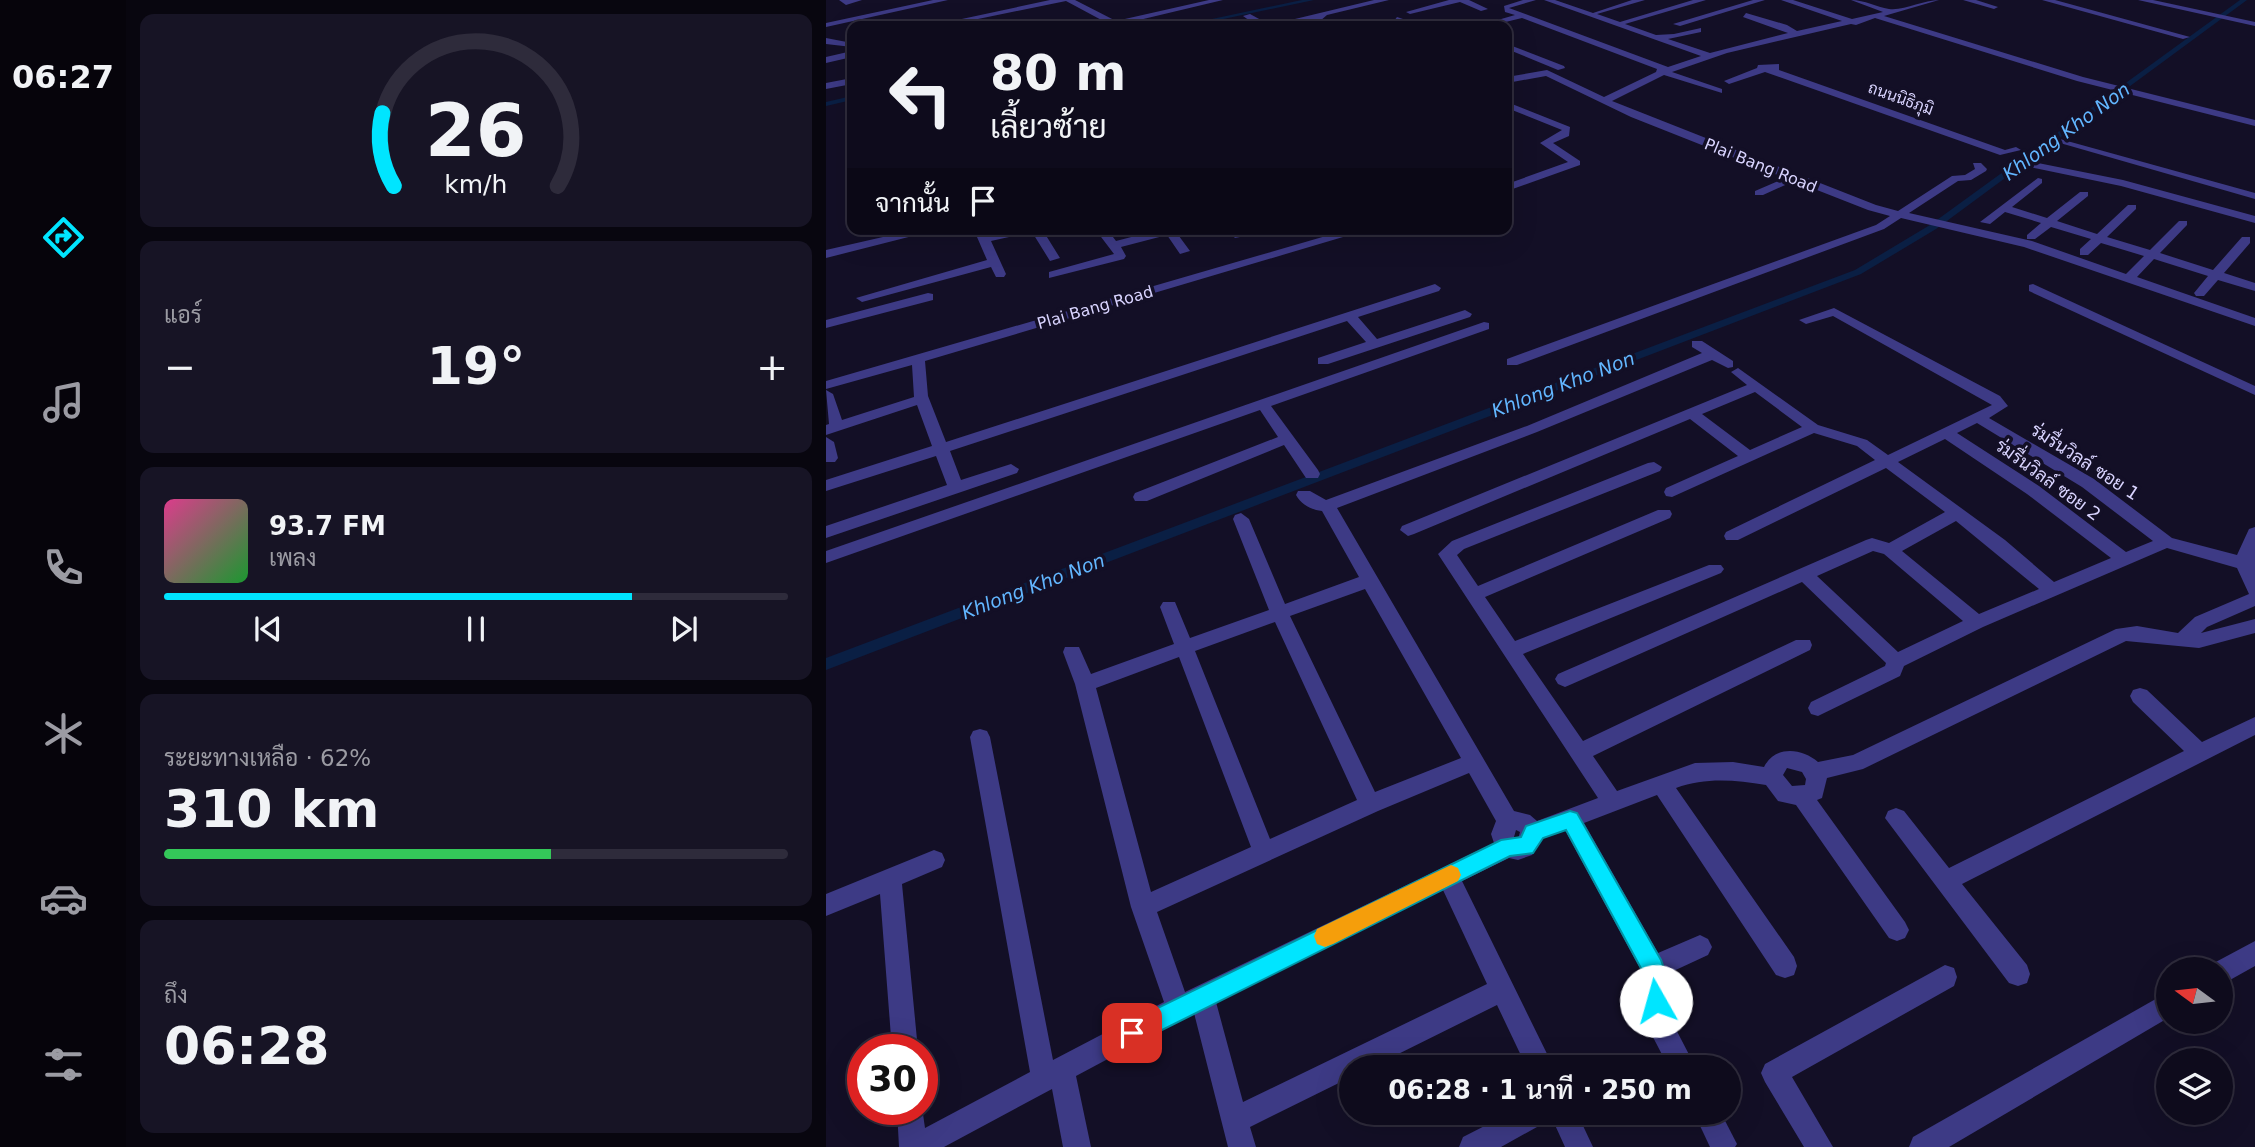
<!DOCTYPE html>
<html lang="th">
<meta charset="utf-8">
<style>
:root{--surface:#0e0b1c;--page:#171425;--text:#f1f3f6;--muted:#9b9ba3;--line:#2e2b3b;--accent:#00e5ff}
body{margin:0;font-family:"DejaVu Sans",Sarabun,sans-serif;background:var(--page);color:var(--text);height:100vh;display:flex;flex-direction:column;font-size:26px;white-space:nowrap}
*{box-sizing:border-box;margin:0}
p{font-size:23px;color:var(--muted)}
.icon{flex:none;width:38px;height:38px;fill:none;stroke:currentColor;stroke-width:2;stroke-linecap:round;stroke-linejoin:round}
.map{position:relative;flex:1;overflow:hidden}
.sheet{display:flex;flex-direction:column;gap:14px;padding:14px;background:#08060f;width:700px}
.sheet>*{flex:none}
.guide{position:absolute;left:21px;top:21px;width:665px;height:214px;border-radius:14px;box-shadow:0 7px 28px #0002,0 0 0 2px var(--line);background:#0e0b1c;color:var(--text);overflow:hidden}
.needle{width:46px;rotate:285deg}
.controls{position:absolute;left:1330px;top:957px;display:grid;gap:14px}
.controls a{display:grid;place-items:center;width:77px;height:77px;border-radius:50%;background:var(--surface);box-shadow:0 7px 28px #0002,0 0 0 2px var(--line);font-size:35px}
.speed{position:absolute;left:21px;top:1034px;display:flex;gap:14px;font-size:35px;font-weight:700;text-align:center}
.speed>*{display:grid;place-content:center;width:91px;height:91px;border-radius:50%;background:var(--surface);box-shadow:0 7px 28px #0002,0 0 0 2px var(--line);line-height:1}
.speed .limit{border:10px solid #d22;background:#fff;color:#111}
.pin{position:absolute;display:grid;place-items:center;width:60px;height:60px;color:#fff;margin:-30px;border-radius:14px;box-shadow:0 4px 10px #0006}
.me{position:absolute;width:77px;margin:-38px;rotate:353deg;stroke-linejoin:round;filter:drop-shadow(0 0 5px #0008)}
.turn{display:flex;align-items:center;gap:24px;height:147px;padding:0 28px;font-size:32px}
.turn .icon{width:91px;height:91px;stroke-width:2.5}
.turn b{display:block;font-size:49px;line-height:60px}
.then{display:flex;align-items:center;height:66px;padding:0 28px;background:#0003;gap:14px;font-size:26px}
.big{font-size:52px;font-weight:600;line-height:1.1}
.sheet .tile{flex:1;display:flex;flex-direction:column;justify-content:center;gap:10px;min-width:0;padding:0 24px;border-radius:14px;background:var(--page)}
.sheet .dial{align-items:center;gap:0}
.dial svg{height:182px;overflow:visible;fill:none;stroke:var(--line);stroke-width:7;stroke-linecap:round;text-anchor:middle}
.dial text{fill:var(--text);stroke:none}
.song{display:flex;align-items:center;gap:21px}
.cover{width:84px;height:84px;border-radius:10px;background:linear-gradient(135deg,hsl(330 70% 55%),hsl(130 70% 35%))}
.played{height:7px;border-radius:4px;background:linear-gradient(90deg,var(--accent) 75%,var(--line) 75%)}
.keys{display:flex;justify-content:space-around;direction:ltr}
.heat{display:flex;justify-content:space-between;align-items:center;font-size:38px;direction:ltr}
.charge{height:10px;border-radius:5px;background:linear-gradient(90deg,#34c759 62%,var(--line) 0)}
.trip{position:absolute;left:513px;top:1055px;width:402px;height:70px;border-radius:35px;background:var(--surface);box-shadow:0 7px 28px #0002,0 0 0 2px var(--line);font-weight:600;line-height:70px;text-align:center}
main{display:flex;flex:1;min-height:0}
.dock{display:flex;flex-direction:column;width:126px;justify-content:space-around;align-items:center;background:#06040b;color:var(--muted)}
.dock .icon{width:49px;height:49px}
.dock .current{color:var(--accent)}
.dock b{font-size:32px;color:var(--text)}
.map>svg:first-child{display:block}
</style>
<main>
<nav class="dock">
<b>06:27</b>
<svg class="icon current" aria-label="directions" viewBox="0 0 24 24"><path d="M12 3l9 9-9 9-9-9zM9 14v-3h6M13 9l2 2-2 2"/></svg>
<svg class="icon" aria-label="music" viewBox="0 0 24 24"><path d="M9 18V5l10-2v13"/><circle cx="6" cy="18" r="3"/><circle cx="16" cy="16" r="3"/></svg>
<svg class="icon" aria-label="phone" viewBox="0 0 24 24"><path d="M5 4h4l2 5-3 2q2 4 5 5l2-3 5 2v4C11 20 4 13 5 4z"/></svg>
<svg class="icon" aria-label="climate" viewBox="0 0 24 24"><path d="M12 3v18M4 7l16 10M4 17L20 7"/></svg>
<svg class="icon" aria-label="car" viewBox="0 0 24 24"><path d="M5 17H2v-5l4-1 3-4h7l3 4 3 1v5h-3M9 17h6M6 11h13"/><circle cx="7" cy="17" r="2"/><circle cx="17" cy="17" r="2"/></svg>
<svg class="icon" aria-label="filters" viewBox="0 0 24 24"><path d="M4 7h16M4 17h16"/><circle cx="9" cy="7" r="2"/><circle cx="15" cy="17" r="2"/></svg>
</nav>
<section class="sheet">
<div class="tile dial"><svg viewBox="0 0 100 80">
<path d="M14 69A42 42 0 1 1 86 69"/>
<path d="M14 69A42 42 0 0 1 9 37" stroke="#00e5ff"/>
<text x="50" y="56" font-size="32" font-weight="700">26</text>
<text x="50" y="72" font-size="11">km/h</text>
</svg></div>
<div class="tile"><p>แอร์</p>
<div class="heat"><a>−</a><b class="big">19°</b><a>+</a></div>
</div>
<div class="tile">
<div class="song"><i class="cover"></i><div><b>93.7 FM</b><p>เพลง</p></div></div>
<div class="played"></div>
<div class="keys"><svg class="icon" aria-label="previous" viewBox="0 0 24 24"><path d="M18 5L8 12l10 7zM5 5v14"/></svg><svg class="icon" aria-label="pause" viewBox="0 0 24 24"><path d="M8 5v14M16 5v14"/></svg><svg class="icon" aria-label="next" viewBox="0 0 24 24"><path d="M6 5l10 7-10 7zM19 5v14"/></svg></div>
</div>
<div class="tile"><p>ระยะทางเหลือ · 62%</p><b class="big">310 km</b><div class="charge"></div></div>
<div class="tile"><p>ถึง</p><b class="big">06:28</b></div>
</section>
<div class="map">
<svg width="1429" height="1147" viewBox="0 0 1429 1147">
<rect width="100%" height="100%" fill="#130f26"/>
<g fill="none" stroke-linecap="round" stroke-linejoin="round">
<g fill="#0a1f44" fill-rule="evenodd">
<path d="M476 0H488L364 26H353Z"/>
<path d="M1414 0H1421L1110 229 1035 274 0 670V658L1029 270 1104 225Z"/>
<path d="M26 96V100L0 106V102Z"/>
</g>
<g fill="#3d3a85" fill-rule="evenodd">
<path d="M13 0H36L20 5Z"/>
<path d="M107 0H122L0 27V23Z"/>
<path d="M224 0H249L290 21 383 0H397L288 26H274L281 23 240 1 118 26H103Z"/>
<path d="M548 0H563L501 15 494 21C467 21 441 34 417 16L424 14 444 25Z"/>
<path d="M623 0H643L662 9 655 11 634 2 584 14 580 12Z"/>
<path d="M697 0H710L683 8 842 67 875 56 718 0H729L767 13 806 0H819L771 14 794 22 867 0H880L799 24 830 35 848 34 875 28V32L842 39 884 53 962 33 917 17 920 13 961 25 971 31 1016 21 955 0H967L1026 19 1057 12 1025 0C1039 0 1050 7 1063 9 1078 11 1097 0 1113 0L1058 16 1257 77 1429 120V126L1251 81 1049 18 1030 25 1025 24 901 53 846 72 896 89V93L838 75 786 101 1050 205 1072 211 1126 176 1139 175 1149 169 1147 163H1155L1161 169 1160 171 1145 180 1132 181 1083 213 1206 241 1300 274 1318 256 1275 243 1262 255H1254V249L1265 239 1225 227 1209 239H1201V235L1215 223 1179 212 1164 224 1154 222 1212 178 1216 179V183L1186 207 1221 218 1254 192H1262V196L1231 221 1271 234 1302 205H1310V209L1281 237 1324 250 1353 221H1361V225L1334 253 1387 270 1416 237H1424V243L1398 273 1429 283V291L1392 280 1378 296H1370L1368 293 1382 276 1328 259 1311 277 1429 318V326L1198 247 1075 218 1058 229 691 365H681V359L1050 225 1064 216 1042 210 968 181 937 195H929V191L959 178 805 117 720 76 681 83V77L721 70 778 97 830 72 831 69 696 18 663 26 658 24 689 15 679 12 678 6Z"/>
<path d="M927 0H939L854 26 847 24Z"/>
<path d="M1137 0H1150L1172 7 1168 9Z"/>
<path d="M1216 0H1229L1364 37 1357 39Z"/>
<path d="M1312 0H1327L1429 22V26Z"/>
<path d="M571 17 592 24 593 26H582L568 21Z"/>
<path d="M396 21 407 26 393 25Z"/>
<path d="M552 21 555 25 533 26 534 24Z"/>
<path d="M622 21 636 24 637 26H607Z"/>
<path d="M0 38 26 43V47L0 44Z"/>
<path d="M681 44 738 66 739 68 732 70 681 49Z"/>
<path d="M26 51V57L0 63V57Z"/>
<path d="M953 64V70L1179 150 1190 147 1195 150 1174 155 939 72 903 84 898 81 931 68 932 65Z"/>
<path d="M26 78V84L0 89V83Z"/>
<path d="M681 102 744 127 743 136 727 143 754 161V165L681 191V184L742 162 714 143 736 130 681 108Z"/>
<path d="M1234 139 1429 193V199L1234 143Z"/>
<path d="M1207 162 1297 180 1429 216V223L1295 186 1203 167V163Z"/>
<path d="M92 229H114L0 258V250Z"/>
<path d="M143 229H156L162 235 185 229H216L234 258 224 261 206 232 165 241 180 274 178 277H170L165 267 36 302 30 298 161 260 151 237Z"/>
<path d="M269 229H281L290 241 336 229H356L350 232 364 251 354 254 341 235 295 247 300 256 298 259 223 278V272L288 254Z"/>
<path d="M400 229H413L419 236 409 238Z"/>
<path d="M524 229H544L99 361 102 396 120 442 609 284 615 288 613 291 532 317 551 339 639 310 646 314 644 317 502 364H492V358L540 342 521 321 124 451 135 480 185 464 193 469 191 473 0 538V526L121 485 110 456 0 491V480L106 446 91 405 0 435V425L3 424 0 390 7 394 16 420 88 397 86 365 0 389V381Z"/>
<path d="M1207 284 1429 386V395L1203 291V285Z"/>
<path d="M102 293 107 294V300L0 328V320Z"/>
<path d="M1008 308 1174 396 1182 406 1163 418 1268 479 1346 538 1411 555 1423 529 1429 527V606L1381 627 1375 633 1429 619V633L1373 648 1300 641 1037 769 1001 778 996 798 991 800 1079 922 1083 930 1079 938 1071 941 1063 938 970 805 952 801 940 785C909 780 880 777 850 788L968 957 971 966 968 975 959 978 950 975 831 795 758 823 832 953 874 935 882 939 886 947 882 955 841 974 845 989 842 1014 870 1068H843L816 1016 821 989 816 972 739 830 716 838 706 855 692 860 683 858 636 881 728 1068H701L671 1005 544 1068H525V1077L424 1127 430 1147H402L368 1013 250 1076 265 1147H237L226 1089 118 1147H73L71 1110 96 1107 99 1128 204 1072 144 737 147 731 154 729 161 731 164 737 227 1060 338 1002 305 907 249 684 237 652 239 647H253L265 674 348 644 334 607 337 602H349L364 638 443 610 407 519 409 515 415 513 423 519 459 604 533 577 496 511C485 510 475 504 470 495L472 491H484L500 500 701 426 876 353 866 347V341H876L907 361V367L902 368 886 360 711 432 511 508 688 811 704 815 711 821 772 798 612 554 626 541 822 463 828 462 836 467 834 471 638 549 631 555 652 586 832 510H844L846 514 844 518 659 597 689 641 883 565H895L898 569 895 573 697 654 757 741 970 640H984L986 645 984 650 767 756 791 791 869 763 907 762 938 767C949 745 976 748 992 762L1027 755 1290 629 1311 626 1352 633 1369 617 1423 594 1411 568 1341 548 1157 627 1078 666 1074 676 992 716 985 714 982 708 985 702 1059 666 1060 663 976 582 746 684 739 687 732 684 729 679 732 674 1040 540 1046 538 1063 543 1119 512 1060 468 912 540H900L898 536 900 532 1049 460 1031 446 988 433 846 497 840 496 838 492 840 488 912 456 864 419 588 534 582 536 574 530 576 526 921 385 905 372 912 368 992 425 1041 440 1062 455 1166 405 1007 316 980 324 973 320ZM929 392 976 427 924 450 876 414ZM1151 423 1256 487 1327 541 1300 552 1213 486 1131 433ZM1119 439 1201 494 1285 558 1228 582 1179 540 1072 462ZM1130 521 1213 589 1153 614 1076 551ZM1047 551 1058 554 1137 621 1072 652 991 576ZM539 589 635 758 549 792 464 616ZM449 622 531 800 444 839 369 651ZM353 657 425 847 325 892 270 688ZM961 768 976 772 980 779 979 785 966 786 957 775ZM643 773 670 821 665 834 668 843 359 992 331 912 552 811ZM690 830 694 832 692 839 688 837ZM617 890 661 984 417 1102 390 1002Z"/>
<path d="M658 322 663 323V329L445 406 492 470 494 474 492 478H480L458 445 321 501H309L307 497 309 493 452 437 434 410 0 563V551Z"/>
<path d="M0 437 8 442 12 458 9 462H0Z"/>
<path d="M1314 688 1321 690 1376 742 1429 717V735L1136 884 1201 965 1204 974 1201 983 1192 986 1183 983 1059 818 1062 811 1070 808 1078 811 1123 868 1358 751 1307 702 1304 696 1307 690Z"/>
<path d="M108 850 116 853 119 860 116 867 76 884 92 1050H66L54 894 0 916V894Z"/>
<path d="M1429 941V966L1395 985V970H1384L1386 964Z"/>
<path d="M1119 965 1128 968 1131 977 1128 986 966 1077 1007 1147H978L939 1082 935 1073 939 1064Z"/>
<path d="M1342 992V1018L1123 1147H1083L1087 1137Z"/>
<path d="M684 1113H751L767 1147H739L724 1114 720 1122 675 1147H633L637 1137Z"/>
<path d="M868 1113H895L911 1144 909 1147H884Z"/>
</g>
</g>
<path fill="#00e5ff" stroke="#0095a6" stroke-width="2" d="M744 811 751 813 835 960 845 989 838 1009 830 1012 822 1009C818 998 822 986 817 972L740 830 717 838 707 853 684 856 314 1041 306 1044 297 1041 294 1033 297 1025 675 840 695 837 700 826Z"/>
<path fill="#f59e0b" d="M625 865 632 868 635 875 632 881 507 944 499 947 491 944 488 936 491 929Z"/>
<g text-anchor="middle" stroke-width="7" stroke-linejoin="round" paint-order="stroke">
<g font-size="16" fill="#d9d4ff" stroke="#130f26">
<text transform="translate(1075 98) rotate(20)" y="6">ถนนนิธิภุมิ</text>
<text transform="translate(935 165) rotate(22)" y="6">Plai Bang Road</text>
<text transform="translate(269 307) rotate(-16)" y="6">Plai Bang Road</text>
</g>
<g font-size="18" fill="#d9d4ff" stroke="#130f26">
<text transform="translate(1259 462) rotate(33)" y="6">ร่มรื่นวิลล์ ซอย 1</text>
<text transform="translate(1222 480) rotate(36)" y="6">ร่มรื่นวิลล์ ซอย 2</text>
</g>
<g font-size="19" font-style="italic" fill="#62b6ff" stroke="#130f26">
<text transform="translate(1240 131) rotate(-36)" y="7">Khlong Kho Non</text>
<text transform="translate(737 384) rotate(-21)" y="7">Khlong Kho Non</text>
<text transform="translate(207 586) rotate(-21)" y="7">Khlong Kho Non</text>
</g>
</g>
</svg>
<div class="controls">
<a><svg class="needle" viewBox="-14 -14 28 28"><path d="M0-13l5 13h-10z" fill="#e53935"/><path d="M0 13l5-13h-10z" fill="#9b9ba3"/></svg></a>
<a><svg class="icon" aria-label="layers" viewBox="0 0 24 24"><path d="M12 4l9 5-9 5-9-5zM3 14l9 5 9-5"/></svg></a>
</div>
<div class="speed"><div class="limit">30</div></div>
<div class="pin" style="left:306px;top:1033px;background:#d93025"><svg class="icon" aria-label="arrive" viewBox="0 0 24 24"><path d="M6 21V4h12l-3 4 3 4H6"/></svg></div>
<svg class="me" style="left:830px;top:1001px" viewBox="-20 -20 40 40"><circle r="19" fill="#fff"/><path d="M0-13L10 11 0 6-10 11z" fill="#00e5ff"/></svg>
<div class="trip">06:28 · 1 นาที · 250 m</div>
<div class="guide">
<div class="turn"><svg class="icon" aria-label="left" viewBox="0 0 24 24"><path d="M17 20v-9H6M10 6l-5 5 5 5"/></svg><div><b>80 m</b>เลี้ยวซ้าย</div></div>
<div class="then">จากนั้น<svg class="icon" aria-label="arrive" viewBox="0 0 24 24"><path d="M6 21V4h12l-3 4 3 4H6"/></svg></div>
</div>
</div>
</main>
